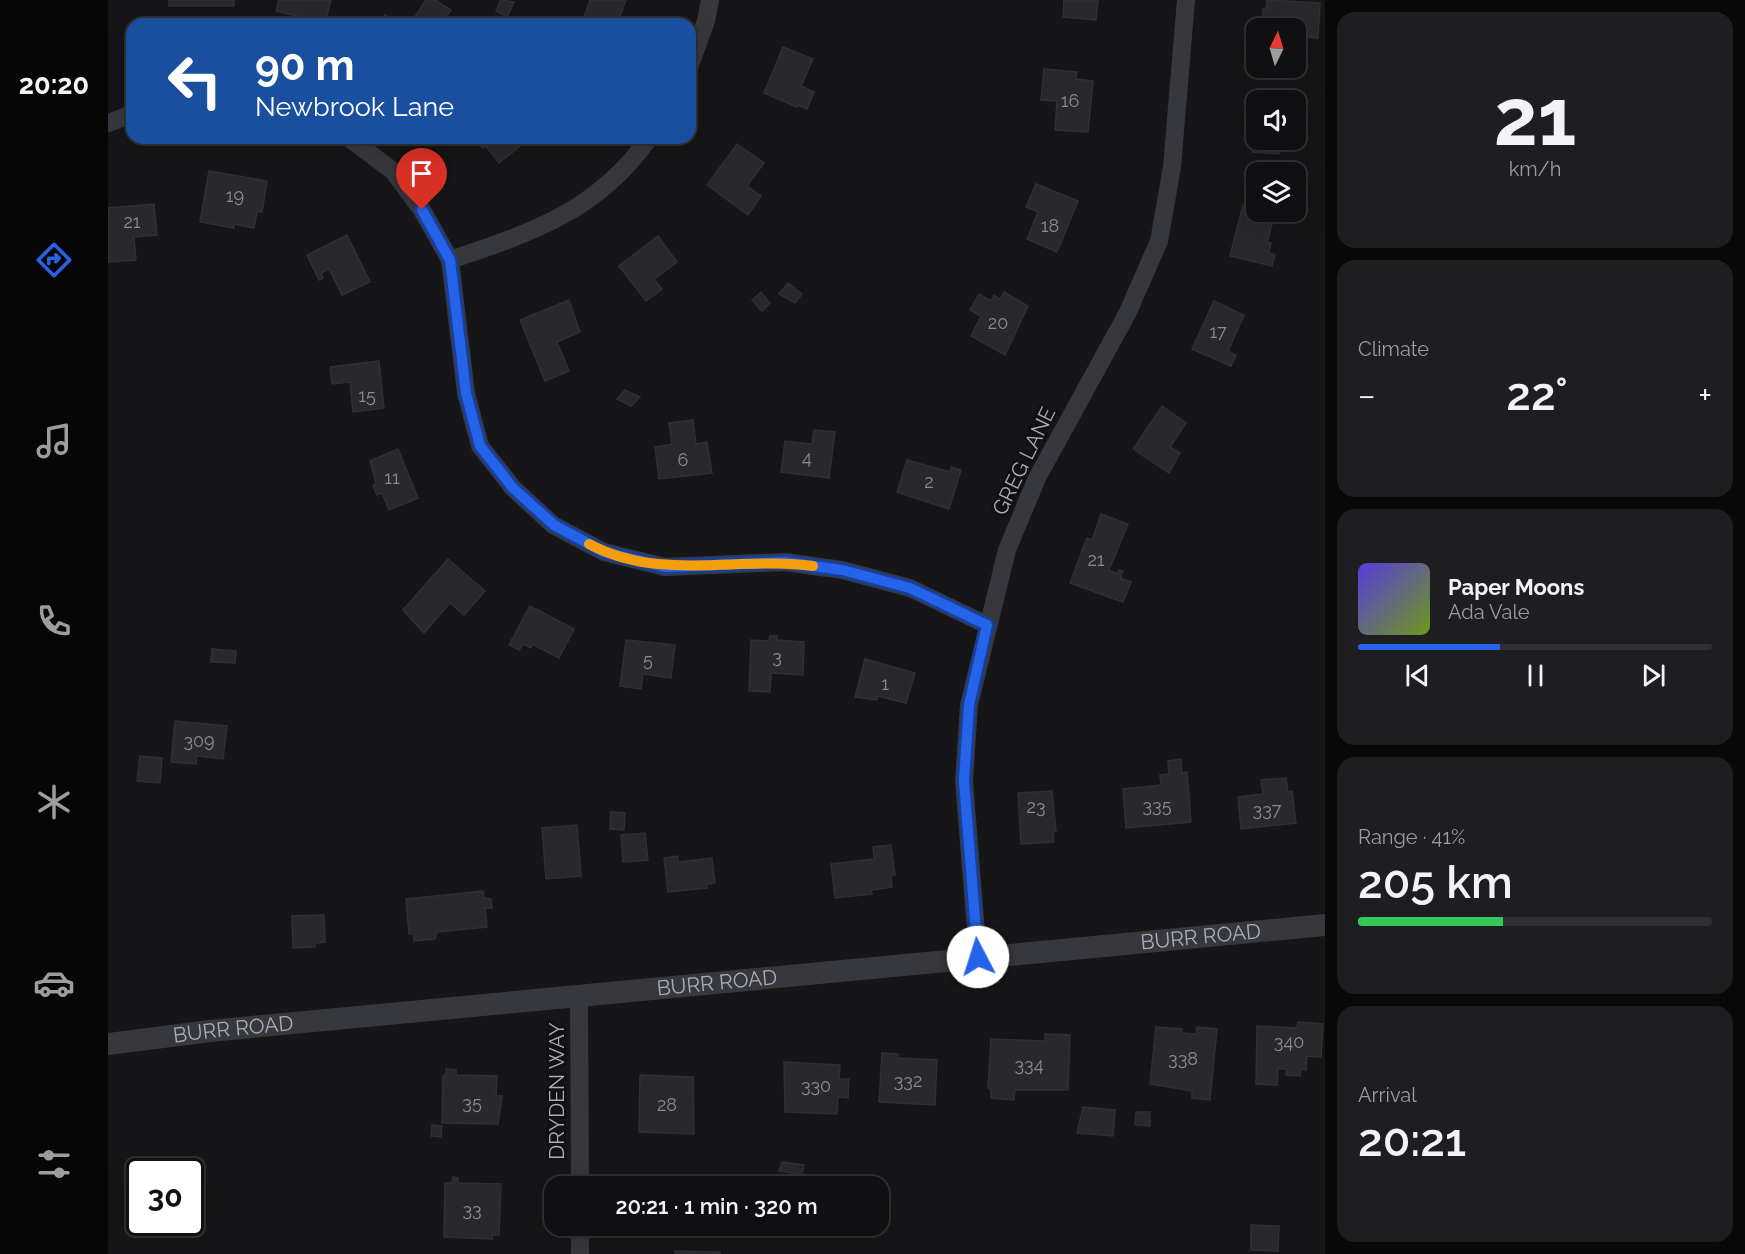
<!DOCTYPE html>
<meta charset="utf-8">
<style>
:root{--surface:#101012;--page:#1e1e20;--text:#f1f3f6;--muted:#9c9d9f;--line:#303032;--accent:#2563eb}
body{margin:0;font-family:Raleway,sans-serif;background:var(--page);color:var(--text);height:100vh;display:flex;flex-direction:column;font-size:22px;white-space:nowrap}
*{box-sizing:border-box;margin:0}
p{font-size:20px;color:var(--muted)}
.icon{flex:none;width:33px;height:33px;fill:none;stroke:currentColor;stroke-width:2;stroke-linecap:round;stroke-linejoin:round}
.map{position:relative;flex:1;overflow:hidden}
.panel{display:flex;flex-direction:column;gap:12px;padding:12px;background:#09090a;width:420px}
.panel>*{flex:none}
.top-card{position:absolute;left:18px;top:18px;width:570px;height:126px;border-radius:18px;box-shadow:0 6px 24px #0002,0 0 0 2px var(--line);background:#1a4fa0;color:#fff;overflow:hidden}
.needle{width:39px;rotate:5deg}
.buttons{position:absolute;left:1138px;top:18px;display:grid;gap:12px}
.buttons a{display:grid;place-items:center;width:60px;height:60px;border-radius:12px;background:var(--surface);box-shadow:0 6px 24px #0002,0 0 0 2px var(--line);font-size:30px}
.speed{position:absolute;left:18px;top:1158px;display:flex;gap:12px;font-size:30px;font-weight:700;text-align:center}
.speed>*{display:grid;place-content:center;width:78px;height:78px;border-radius:50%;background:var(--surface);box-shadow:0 6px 24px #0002,0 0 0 2px var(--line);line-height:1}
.speed .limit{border:3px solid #111;border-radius:9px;background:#fff;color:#111}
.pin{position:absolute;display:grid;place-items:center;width:51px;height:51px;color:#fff;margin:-62px -26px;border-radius:50% 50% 50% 0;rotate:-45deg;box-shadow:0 0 6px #0007}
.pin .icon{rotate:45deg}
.me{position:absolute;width:66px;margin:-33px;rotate:355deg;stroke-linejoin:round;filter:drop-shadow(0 0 4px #0008)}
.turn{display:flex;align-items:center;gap:21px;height:126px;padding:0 30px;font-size:27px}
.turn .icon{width:78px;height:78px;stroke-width:2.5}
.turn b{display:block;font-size:42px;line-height:51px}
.big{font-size:45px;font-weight:600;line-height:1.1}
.panel .tile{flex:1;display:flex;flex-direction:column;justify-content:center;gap:9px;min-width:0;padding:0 21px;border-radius:18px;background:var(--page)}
.panel .dial{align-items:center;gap:0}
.dial b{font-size:78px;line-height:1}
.song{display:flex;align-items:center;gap:18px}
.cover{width:72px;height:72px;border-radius:9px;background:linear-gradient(135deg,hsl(250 70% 55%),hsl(80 70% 35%))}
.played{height:6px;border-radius:3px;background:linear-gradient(90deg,var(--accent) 40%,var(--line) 40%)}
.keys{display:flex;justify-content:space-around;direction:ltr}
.heat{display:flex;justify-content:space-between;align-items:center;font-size:33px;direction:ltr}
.charge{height:9px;border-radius:4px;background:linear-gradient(90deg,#34c759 41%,var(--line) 0)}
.trip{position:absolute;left:436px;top:1176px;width:345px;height:60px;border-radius:18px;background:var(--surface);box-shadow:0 6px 24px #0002,0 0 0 2px var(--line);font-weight:600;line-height:60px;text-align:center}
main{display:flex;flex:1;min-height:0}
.dock{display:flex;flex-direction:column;width:108px;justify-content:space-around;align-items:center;background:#060607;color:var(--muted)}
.dock .icon{width:42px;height:42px}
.dock .current{color:var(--accent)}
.dock b{font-size:27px;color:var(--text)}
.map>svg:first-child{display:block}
</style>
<main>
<nav class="dock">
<b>20:20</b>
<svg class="icon current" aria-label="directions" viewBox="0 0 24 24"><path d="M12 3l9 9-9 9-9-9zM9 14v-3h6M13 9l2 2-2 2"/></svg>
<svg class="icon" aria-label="music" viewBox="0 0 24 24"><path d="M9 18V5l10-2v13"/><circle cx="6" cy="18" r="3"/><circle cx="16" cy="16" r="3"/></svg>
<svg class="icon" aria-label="phone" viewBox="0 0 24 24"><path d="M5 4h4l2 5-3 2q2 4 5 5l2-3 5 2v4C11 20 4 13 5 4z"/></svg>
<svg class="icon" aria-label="climate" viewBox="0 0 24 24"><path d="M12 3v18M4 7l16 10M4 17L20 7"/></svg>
<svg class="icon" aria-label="car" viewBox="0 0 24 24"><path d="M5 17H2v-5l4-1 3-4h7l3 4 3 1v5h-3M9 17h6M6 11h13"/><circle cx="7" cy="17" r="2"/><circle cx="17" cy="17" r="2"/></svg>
<svg class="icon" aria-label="filters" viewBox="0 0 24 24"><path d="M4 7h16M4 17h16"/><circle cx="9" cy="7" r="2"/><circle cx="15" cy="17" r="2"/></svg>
</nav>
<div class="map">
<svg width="1217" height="1254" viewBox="0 0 1217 1254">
<rect width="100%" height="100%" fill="#161618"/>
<g fill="#29292c" stroke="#303034" stroke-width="1.5">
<rect x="61" y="0" width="65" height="6"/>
<path d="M171 0H223L217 23 168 11Z"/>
<path d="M318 0H327L343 10 333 24H302Z"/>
<path d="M393 0 406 2 399 17 388 11Z"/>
<path d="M482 0H518L509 24 474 23Z"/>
<path d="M956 0H990L988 20 955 17Z"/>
<path d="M1159 0 1212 3 1210 38 1188 36V39V28H1154L1155 9H1158Z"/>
<path d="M277 15 290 24H272Z"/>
<path d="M675 47 705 59 693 86 706 92 699 109 690 105 689 107 656 93Z"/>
<path d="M936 69 969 72 968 79 985 81 980 132 947 130 949 101 933 100Z"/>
<path d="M1148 99 1160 100H1149V140H1181V144L1172 143 1171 154 1144 152 1146 129H1143Z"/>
<path d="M1188 107H1193L1191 124H1188Z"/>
<path d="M371 138H415L418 141 391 163 378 146 375 148 369 141Z"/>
<path d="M629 144 656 163 639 186 653 196 640 215 599 185Z"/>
<path d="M101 171 159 181 154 212 149 211 146 228 126 224V228L92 222Z"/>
<path d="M928 184 970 201 949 252 919 239 930 212 918 207Z"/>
<path d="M46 204 49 235 26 237 28 260 0 262V208Z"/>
<path d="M1135 205 1149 209V212L1167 213 1159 242 1163 243 1161 253 1167 255 1164 266 1122 256Z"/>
<path d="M239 235 262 282 234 295 221 269 213 273 215 278 211 280 199 255Z"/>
<path d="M550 236 569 262 546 279 554 289 538 301 511 266Z"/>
<path d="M680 283 694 294 687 303 671 294Z"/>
<path d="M653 292 662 303 654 311 644 300Z"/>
<path d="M896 292 920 306 897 355 863 336 873 316 862 310 871 294 883 301 886 295 892 299Z"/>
<path d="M461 300 472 332 449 342 461 371 437 381 412 320Z"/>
<path d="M1106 301 1136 315 1120 351 1128 355 1123 366 1084 349Z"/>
<path d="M271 361 276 408 245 412 242 382 224 384 222 367Z"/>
<path d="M517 390 532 397 523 406 509 399Z"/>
<path d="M1054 406 1078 423 1062 447 1072 453 1061 473 1025 449Z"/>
<path d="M585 420 588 444 599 442 604 473 551 479 547 447 564 444 561 423Z"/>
<path d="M706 430 727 432 721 478 673 472 677 441 704 444Z"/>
<path d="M290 449 310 498 281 510 274 493 269 495 265 486 268 483 262 461Z"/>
<path d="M799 460 842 472 843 467 853 470 841 509 789 492Z"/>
<path d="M993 514 1020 524 1001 570 1010 574 1011 570 1015 571 1012 578 1023 582 1015 602 962 583 979 538 984 540Z"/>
<path d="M340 559 377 591 356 615 342 603 316 633 295 610Z"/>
<path d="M422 606 466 629 451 658 424 644 423 648 415 644 411 650 401 645Z"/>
<path d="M662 636H669V640L696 642 695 675 663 673 662 692 641 691 643 640 661 641Z"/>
<path d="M518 640 567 645 563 678 535 674 533 689 512 686Z"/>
<path d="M104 649 128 651 127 663 103 662Z"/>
<path d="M757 659 807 673 798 703 770 696 769 700 747 697Z"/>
<path d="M67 721 119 726 115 759 89 756 88 764 63 762Z"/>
<path d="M32 756 54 758 52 783 29 781Z"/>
<path d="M1073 759 1074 773 1079 772 1083 822 1018 828 1015 789 1053 785 1052 775 1061 774 1060 761Z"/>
<path d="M1178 778 1180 792 1184 791 1188 823 1133 829 1130 797 1155 794 1153 780Z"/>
<path d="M944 791 948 831 945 832 946 842 913 844 910 793Z"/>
<path d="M503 812 517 813 516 830 502 829Z"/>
<path d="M469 825 473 876 438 879 434 828Z"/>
<path d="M537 833 540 860 515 862 513 835Z"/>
<path d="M783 845 787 875 783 876 784 887 763 890 764 894 727 898 723 864 766 859 765 847Z"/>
<path d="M570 856V862L604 858 607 883 599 884V888L560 892 556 858Z"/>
<path d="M375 891 376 898 383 899 384 908H377L379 927 329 932 327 939 306 941V934H301L298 899Z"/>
<path d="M216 915 217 942 207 943V947L185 948 184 916Z"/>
<path d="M1190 1022 1215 1024 1213 1057 1199 1056 1198 1070 1193 1069 1192 1076 1178 1075V1069H1170L1169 1085 1148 1084 1149 1026 1189 1028Z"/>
<path d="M1048 1027 1074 1029V1033L1088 1034 1089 1027 1109 1029 1102 1100 1084 1098V1091L1042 1084Z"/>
<path d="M937 1034 962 1035 960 1090H907L906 1100 883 1098V1089L880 1088 883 1039 937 1041Z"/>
<path d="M774 1053 790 1054V1058L829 1060 827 1105 771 1102Z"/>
<path d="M676 1062 732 1065 731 1079H741L740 1098 730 1097 729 1114 677 1112Z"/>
<path d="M338 1069 348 1070V1075L389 1076 388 1096H394L390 1124 334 1123 335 1076 338 1074Z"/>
<path d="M532 1075 585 1077 586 1134 531 1132Z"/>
<path d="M975 1107 1007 1110 1005 1136 969 1133Z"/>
<path d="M1028 1112H1042V1126L1027 1125Z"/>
<path d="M324 1125 334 1126 333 1137 323 1136Z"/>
<path d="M674 1162 696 1165 694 1175 671 1171Z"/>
<path d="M345 1177 350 1178V1183L393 1184 391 1235H384V1239L336 1237 337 1183H344Z"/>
<path d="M1143 1225 1171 1226 1170 1251 1143 1250Z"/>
<path d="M567 1251 612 1252V1254H567Z"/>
</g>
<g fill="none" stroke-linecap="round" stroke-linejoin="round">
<g stroke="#37383d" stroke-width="18">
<path d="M582 65 598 21 602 0"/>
<path d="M0 123 24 114"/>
<path d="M241 138 285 171 314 210 342 260 358 393 372 446 405 488 445 525 496 552 557 567 677 562 734 570 802 588 879 625"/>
<path d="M342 260C423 233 490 211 541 138"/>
<path d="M870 957 856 781 861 705 899 550 929 478 1019 314 1051 241 1064 167 1078 0"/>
<path d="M471 996 472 1186"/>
<path d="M472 1226V1254"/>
</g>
<path stroke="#37383d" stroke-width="22" id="s1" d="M0 1044 102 1031 1217 925"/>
</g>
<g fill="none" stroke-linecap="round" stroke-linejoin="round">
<defs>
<path id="route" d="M314 210 342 260 358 393 372 446 405 488 446 525 496 552 557 567 677 562 734 570 802 588 879 625 861 705 856 781 870 957"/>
</defs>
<use href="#route" stroke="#184099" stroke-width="15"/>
<use href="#route" stroke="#2563eb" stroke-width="10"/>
<path stroke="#f59e0b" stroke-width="10" d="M481 544C552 582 630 556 705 566"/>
</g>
<g text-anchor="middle" stroke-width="6" stroke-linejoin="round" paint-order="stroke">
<g font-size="18" fill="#888b94">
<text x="962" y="107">16</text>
<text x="127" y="202">19</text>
<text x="24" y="228">21</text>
<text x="942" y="232">18</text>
<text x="890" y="329">20</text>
<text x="1110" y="338">17</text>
<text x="259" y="402">15</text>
<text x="699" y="464">4</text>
<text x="575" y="466">6</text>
<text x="284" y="484">11</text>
<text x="821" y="488">2</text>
<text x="988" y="566">21</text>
<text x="669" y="663">3</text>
<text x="540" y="666">5</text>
<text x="777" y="690">1</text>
<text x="91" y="747">309</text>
<text x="1049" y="812">335</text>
<text x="928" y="813">23</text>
<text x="1159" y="816">337</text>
<text x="1181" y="1048">340</text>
<text x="1075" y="1065">338</text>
<text x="921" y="1071">334</text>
<text x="800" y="1087">332</text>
<text x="708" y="1092">330</text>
<text x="364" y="1109">35</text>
<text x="559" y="1111">28</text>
<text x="364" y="1216">33</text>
</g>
<g font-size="21" fill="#a8adb8" stroke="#111113">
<text transform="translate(916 461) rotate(-64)" y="7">GREG LANE</text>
<text dy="7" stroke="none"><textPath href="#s1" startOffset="1098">BURR ROAD</textPath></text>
<text dy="7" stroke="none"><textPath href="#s1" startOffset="612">BURR ROAD</textPath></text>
<text dy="7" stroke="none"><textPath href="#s1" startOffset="126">BURR ROAD</textPath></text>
<text transform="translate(449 1091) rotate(-90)" y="7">DRYDEN WAY</text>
</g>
</g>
</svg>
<div class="buttons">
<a><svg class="needle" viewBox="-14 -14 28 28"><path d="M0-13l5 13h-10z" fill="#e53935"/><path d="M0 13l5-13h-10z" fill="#9c9d9f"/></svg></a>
<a><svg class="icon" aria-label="sound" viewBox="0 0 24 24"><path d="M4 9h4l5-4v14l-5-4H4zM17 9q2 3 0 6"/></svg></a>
<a><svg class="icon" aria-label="layers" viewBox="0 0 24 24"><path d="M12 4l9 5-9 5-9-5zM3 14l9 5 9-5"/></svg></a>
</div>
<div class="speed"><div class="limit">30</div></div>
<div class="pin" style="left:314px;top:210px;background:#d93025"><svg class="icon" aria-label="arrive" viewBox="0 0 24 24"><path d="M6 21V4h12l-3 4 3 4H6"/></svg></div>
<svg class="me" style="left:870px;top:957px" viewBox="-20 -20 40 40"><circle r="19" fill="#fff"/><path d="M0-13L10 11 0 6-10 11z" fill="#2563eb"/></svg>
<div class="trip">20:21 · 1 min · 320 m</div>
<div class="top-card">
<div class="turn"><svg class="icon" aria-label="left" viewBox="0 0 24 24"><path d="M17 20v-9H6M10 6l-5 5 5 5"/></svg><div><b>90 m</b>Newbrook Lane</div></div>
</div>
</div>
<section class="panel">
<div class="tile dial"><b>21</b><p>km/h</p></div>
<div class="tile"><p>Climate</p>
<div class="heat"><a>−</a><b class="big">22°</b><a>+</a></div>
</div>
<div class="tile">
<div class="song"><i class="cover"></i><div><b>Paper Moons</b><p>Ada Vale</p></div></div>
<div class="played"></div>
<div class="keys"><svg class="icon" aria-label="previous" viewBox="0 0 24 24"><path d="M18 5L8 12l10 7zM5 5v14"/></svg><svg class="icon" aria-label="pause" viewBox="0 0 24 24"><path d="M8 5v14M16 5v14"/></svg><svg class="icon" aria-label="next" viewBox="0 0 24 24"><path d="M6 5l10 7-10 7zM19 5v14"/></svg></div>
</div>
<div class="tile"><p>Range · 41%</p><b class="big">205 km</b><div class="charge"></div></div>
<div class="tile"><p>Arrival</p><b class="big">20:21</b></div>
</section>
</main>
